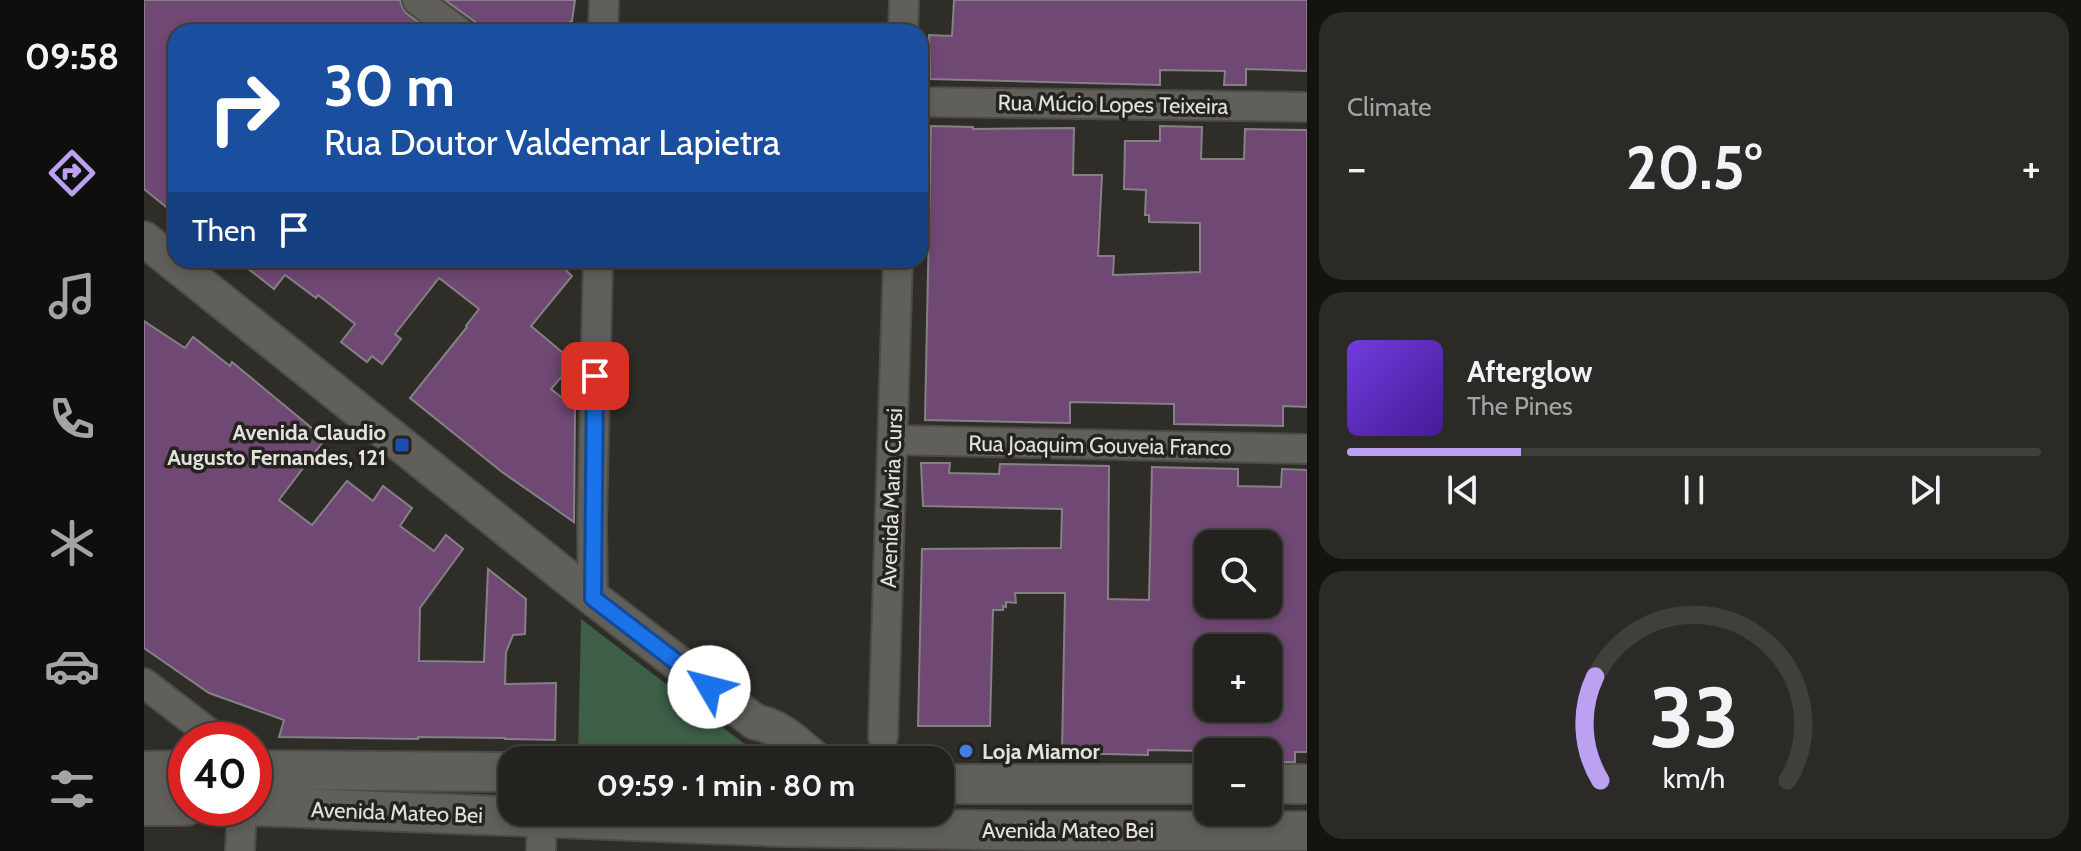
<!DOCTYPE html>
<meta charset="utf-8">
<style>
:root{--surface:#23221e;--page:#2b2a27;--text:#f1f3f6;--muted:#a3a4a4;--line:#403f3c;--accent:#bca0f2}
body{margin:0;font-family:Cabin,sans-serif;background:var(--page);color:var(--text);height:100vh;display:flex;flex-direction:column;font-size:30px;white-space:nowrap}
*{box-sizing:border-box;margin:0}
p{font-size:26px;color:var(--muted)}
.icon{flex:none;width:44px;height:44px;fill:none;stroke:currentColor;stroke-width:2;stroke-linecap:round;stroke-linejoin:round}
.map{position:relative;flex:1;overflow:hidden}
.panel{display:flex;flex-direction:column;gap:12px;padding:12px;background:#131310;width:774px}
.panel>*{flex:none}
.guide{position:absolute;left:24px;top:24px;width:760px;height:244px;border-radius:24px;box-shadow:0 4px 12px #0003,0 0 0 2px var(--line);background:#1a4fa0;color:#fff;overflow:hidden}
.fabs{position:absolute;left:1050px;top:530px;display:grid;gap:16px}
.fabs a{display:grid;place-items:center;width:88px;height:88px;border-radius:16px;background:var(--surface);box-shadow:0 4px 12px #0003,0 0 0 2px var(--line);font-size:40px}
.speed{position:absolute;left:24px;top:722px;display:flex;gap:16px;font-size:40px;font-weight:700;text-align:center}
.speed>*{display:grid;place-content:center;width:104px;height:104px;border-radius:50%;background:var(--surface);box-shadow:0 4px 12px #0003,0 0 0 2px var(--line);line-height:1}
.speed .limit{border:12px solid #d22;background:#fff;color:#111}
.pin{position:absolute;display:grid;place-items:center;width:68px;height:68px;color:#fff;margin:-34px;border-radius:16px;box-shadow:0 4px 12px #0006}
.me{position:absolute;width:88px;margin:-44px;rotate:307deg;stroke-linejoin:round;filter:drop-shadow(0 0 6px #0008)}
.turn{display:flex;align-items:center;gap:28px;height:168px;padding:0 24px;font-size:36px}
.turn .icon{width:104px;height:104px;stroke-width:2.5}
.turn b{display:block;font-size:56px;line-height:68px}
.then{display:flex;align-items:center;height:76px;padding:0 24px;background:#0003;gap:16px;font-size:30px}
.big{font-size:60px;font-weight:800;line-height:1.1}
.panel .tile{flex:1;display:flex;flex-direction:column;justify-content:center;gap:12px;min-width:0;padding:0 28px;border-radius:24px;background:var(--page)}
.panel .dial{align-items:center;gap:0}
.dial svg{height:208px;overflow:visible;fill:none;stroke:var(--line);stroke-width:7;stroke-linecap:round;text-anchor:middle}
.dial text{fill:var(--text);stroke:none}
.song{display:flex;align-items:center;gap:24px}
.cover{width:96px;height:96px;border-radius:12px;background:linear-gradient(135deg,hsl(260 70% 55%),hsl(260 70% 35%))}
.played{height:8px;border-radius:4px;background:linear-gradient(90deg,var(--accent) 25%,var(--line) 25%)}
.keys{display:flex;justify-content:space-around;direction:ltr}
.heat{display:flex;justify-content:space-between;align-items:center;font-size:44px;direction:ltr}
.trip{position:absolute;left:354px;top:746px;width:456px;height:80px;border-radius:24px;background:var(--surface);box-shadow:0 4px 12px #0003,0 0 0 2px var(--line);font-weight:800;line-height:80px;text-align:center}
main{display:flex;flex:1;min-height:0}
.tabs{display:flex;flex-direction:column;width:144px;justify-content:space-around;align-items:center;background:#0e0e0c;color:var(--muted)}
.tabs .icon{width:56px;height:56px}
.tabs .current{color:var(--accent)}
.tabs b{font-size:36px;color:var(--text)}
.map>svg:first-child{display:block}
</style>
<main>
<nav class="tabs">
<b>09:58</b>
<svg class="icon current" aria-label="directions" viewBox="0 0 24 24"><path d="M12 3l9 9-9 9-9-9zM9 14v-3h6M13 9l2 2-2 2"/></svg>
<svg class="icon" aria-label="music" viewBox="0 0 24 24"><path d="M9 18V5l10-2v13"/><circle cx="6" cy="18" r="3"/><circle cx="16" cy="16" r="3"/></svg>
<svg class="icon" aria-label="phone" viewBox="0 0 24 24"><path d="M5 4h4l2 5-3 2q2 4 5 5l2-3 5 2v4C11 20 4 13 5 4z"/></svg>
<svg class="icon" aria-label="climate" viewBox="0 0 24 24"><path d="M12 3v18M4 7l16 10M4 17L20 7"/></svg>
<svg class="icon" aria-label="car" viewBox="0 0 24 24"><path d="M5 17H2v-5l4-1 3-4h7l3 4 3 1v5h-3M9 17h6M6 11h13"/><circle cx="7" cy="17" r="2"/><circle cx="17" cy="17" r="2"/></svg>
<svg class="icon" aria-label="filters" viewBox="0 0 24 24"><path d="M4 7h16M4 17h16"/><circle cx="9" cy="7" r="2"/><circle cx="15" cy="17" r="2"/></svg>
</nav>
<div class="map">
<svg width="1163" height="851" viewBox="0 0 1163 851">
<rect width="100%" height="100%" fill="#2f2d28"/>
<path fill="#3d5e47" d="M437 619 619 758 434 755Z"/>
<g fill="#6f4873" stroke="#858085" stroke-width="2" fill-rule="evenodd">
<path d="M0 0H256L258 7 262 13 280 26 275 32H32V215L0 189Z"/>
<path d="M301 0H431L428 21 420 25 424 32H345Z"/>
<path d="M810 0H1163V71L1102 69V85H1080L1081 71 1016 70V85L786 79 785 35 808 36Z"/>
<path d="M787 126 829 127V129L930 128 929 175H958L954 256H970L969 275 1056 272V223L1005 222V215H1001L1002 190 980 189 981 141H1016V126L1058 127 1057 159H1100L1101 129 1163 130V407L1139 406V426L1030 424V404L926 402V423L781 420Z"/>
<path d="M93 260H411L428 276 387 326 430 362 407 389 431 408 430 522 358 472 266 398 323 327 322 326 335 309 295 278 251 334 257 339 238 364 228 356 223 362 197 342 211 324 174 295 172 298 141 275 130 289Z"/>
<path d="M0 321 41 348 49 337 86 366 88 362 181 439 135 500 168 525 203 481 229 501 239 486 268 508 256 526 290 551 302 535 319 549 276 608 275 661 340 662 344 569 382 599 381 634 369 635 362 652 361 684 412 683 411 740 361 739V738L274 737V739L135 737 140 720 65 693 0 648Z"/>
<path d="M777 463H806L805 473 855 474 856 464 965 466 964 599 1005 600 1008 467 1094 469V486L1137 487 1138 469 1163 470V752H1151V762H1124V752L1004 750V755L918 753 921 593H871L872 603 862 602V607L859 606V610H849L846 726H774L778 549 917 548 918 509 779 506ZM1064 544H1136L1134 598H1124V604H1064ZM1064 648H1124V708H1064Z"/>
</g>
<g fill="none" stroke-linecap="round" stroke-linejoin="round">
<defs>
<g id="minor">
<path d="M273 0 315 32"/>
<path d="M459 32 460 0"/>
<path d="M759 32 760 0"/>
<path d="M776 102 1163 107"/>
<path d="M749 440 1163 449"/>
<path d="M449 598 448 522 454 260"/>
<path d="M0 683 74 740"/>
<path d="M739 737 754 260"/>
<path d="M96 851 98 808"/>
<path d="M397 851 398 812"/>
</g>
<path id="tertiary" d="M0 239 449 598 611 722C636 726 654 745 672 760"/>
<g id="secondary">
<path d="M110 770 368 772"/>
<path d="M0 771 42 770"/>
<path d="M796 784H1064"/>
<path d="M1124 784H1163"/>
<path d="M0 806H42"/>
<path d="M110 806 639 827 903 831H1163"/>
</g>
</defs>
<use href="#minor" stroke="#4c4b46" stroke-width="32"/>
<use href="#tertiary" stroke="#4c4b46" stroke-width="38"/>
<use href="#secondary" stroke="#4c4b46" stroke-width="42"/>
<use href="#minor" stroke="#615f59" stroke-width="28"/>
<use href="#tertiary" stroke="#615f59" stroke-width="34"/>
<use href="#secondary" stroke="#615f59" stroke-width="38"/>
</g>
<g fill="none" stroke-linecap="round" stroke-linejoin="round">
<defs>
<path id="route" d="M451 376 449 598 565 687"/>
</defs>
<use href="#route" stroke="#114b97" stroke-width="20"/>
<use href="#route" stroke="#1a73e8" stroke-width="14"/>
</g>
<rect fill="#1a4fb4" stroke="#25231e" stroke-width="3" x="250" y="437" width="16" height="16" rx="4"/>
<circle fill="#3f7fe0" stroke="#25231e" stroke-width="3" cx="822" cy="751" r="8"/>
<g text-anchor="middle" stroke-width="7" stroke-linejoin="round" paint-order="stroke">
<g font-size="22" fill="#e2e1de" stroke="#25231e">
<text transform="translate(969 104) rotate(1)" y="8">Rua Múcio Lopes Teixeira</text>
<text transform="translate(956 445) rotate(1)" y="8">Rua Joaquim Gouveia Franco</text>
<text transform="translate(747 498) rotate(-88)" y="8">Avenida Maria Cursi</text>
<text transform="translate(253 812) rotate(2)" y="8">Avenida Mateo Bei</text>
<text x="924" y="838">Avenida Mateo Bei</text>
</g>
<g font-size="22" font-weight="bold" fill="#e2e1de" stroke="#25231e" text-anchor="end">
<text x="242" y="440">Avenida Claudio<tspan x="242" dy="25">Augusto Fernandes, 121</tspan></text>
<text x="838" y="759" text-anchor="start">Loja Miamor</text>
</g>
</g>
</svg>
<div class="fabs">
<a><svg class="icon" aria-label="search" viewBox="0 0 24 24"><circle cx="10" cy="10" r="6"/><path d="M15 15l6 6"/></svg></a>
<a>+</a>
<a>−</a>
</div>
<div class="speed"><div class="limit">40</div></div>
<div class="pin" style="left:451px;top:376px;background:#d93025"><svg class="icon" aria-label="arrive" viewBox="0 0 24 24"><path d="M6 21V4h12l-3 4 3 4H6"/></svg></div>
<svg class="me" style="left:565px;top:687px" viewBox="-20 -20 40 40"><circle r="19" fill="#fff"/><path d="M0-13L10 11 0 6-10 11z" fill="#1a73e8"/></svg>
<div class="trip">09:59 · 1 min · 80 m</div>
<div class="guide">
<div class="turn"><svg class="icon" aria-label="right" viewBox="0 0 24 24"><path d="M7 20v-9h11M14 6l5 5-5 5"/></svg><div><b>30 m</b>Rua Doutor Valdemar Lapietra</div></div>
<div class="then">Then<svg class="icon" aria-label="arrive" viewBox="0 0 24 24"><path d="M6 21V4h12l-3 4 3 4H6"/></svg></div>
</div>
</div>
<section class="panel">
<div class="tile"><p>Climate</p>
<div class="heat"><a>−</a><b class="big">20.5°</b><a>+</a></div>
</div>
<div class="tile">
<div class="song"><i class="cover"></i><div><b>Afterglow</b><p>The Pines</p></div></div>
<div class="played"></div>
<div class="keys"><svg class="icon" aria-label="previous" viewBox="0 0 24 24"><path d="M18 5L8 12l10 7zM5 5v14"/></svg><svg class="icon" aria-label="pause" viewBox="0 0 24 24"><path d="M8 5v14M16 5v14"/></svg><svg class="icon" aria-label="next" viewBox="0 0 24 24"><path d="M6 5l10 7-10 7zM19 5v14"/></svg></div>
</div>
<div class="tile dial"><svg viewBox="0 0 100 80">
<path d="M14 69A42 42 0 1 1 86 69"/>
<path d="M14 69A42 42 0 0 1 12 29" stroke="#bca0f2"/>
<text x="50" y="56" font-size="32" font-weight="700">33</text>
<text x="50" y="72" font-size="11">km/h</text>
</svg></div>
</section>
</main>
